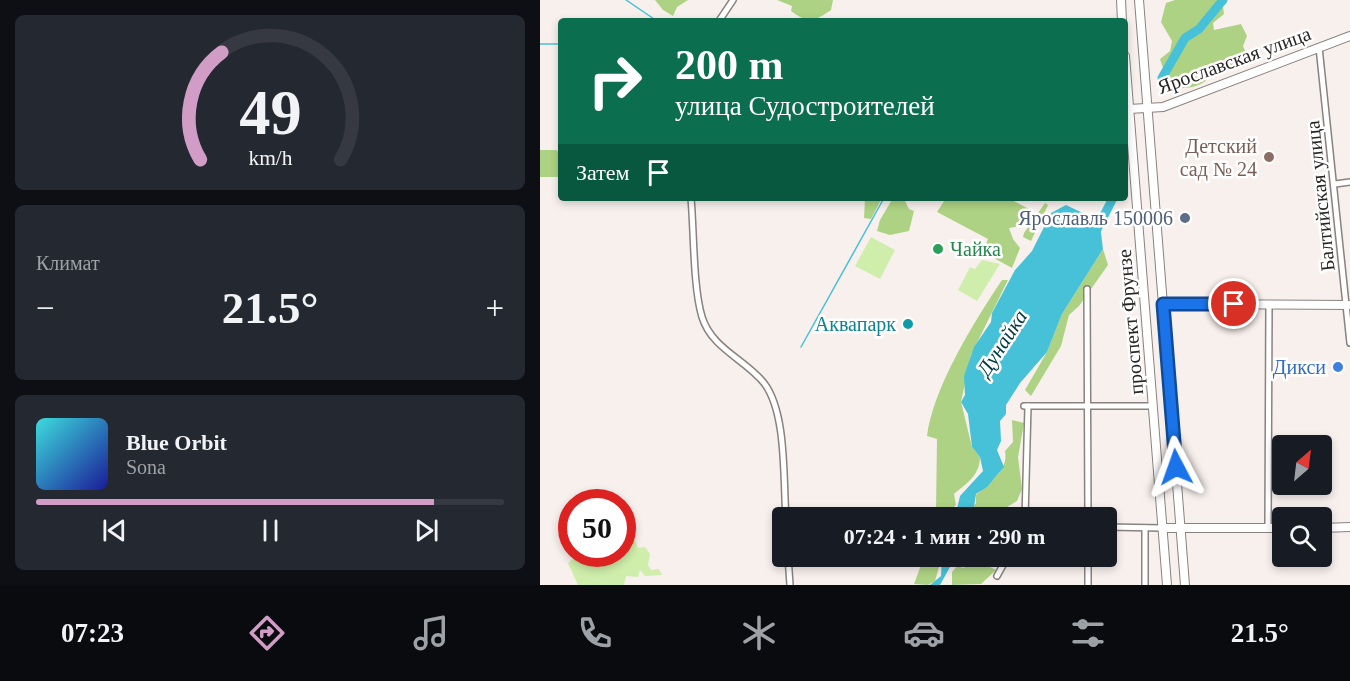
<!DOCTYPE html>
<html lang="ru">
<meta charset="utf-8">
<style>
:root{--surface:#171b24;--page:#242831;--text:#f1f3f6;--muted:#9ea1a6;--line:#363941;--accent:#d19dc6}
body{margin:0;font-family:"Times New Roman",serif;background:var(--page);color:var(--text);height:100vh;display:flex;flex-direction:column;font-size:22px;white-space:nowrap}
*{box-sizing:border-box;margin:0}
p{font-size:20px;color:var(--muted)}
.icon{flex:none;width:33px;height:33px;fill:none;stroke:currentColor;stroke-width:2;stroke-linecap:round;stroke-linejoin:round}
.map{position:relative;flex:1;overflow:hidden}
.side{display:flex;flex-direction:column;gap:15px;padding:15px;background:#0d0f14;width:540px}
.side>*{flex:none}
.top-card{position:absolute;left:18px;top:18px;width:570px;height:183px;border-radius:6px;box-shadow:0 3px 9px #0003;background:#0b6e4f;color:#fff;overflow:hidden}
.needle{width:39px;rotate:28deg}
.fabs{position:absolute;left:732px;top:435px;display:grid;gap:12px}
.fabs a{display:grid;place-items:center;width:60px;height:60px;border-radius:6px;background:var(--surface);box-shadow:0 3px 9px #0003;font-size:30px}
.speed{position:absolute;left:18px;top:489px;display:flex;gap:12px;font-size:30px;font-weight:700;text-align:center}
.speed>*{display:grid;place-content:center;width:78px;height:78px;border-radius:50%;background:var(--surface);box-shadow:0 3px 9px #0003;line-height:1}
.speed .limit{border:9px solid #d22;background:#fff;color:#111}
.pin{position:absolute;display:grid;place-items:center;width:51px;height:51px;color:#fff;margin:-26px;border:3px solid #fff;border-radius:50%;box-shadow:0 2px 6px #0007}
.me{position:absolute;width:66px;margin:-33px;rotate:356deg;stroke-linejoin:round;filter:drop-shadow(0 0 4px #0008)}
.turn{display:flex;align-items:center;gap:21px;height:126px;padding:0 18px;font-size:27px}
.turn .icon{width:78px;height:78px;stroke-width:2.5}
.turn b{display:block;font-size:42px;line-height:51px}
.then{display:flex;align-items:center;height:57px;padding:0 18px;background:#0003;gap:12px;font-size:22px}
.big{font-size:45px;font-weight:800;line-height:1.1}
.side .widget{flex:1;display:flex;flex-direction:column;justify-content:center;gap:9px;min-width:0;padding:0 21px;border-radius:9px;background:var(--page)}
.side .dial{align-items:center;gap:0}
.dial svg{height:156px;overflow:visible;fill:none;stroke:var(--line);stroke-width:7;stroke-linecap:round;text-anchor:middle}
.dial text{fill:var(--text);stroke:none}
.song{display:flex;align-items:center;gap:18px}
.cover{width:72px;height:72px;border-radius:9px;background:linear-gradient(135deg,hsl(180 70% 55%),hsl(240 70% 35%))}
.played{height:6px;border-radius:3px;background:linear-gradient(90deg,var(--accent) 85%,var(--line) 85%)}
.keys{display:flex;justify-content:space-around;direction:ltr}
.heat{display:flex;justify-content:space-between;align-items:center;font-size:33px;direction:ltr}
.trip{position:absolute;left:232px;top:507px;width:345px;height:60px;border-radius:6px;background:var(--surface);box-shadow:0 3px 9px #0003;font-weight:800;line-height:60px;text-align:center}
.tab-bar{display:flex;height:96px;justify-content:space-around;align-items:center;background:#090b0e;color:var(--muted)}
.tab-bar .icon{width:42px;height:42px}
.tab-bar .selected{color:var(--accent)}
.tab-bar b{font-size:27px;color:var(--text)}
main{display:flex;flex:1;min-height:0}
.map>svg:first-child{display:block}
</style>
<main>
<section class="side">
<div class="widget dial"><svg viewBox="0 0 100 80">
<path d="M14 69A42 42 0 1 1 86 69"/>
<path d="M14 69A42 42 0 0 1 25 14" stroke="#d19dc6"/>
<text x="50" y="56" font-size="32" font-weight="700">49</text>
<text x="50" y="72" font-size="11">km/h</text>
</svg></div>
<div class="widget"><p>Климат</p>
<div class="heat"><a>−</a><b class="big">21.5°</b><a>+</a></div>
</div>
<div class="widget">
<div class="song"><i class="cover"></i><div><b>Blue Orbit</b><p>Sona</p></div></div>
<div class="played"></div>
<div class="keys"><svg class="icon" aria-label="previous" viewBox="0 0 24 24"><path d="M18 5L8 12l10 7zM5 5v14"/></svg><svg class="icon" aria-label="pause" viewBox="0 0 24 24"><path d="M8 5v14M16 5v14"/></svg><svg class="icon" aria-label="next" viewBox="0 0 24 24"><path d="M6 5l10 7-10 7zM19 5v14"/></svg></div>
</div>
</section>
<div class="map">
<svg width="810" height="585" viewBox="0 0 810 585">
<rect width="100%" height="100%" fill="#f8f0ed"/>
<g fill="#cfeeab">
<path d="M331 237 355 250 340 279 315 266Z"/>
<path d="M442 260 460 264 437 301 418 290 430 267 435 269Z"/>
<path d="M87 540H95L98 548 105 547 110 554 108 565 111 570 119 569 122 575 105 576 100 570 98 577 86 576 84 585H38L28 563 33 559 32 554H58V561L68 557 69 564H72L77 556 81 555 83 544Z"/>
</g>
<g fill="#aed283">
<path d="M115 0H148L137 7 133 16 123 10Z"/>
<path d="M237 0H293L291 10C273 22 269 24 251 11L252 6Z"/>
<path d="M635 0H682L684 14 673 23 674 30 701 24 707 36 703 46 708 58 701 67 672 74C664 87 641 93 628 83L620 59 630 51 632 41 621 22 626 3Z"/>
<path d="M0 150H16L21 153V177H0Z"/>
<path d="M325 198H342L331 219 324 218Z"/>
<path d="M353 198 364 199 369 209 374 211 369 231 350 235 337 231 340 220Z"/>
<path d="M406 198H468L491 210 482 226 469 228 473 239 480 248 472 268 443 252 448 239 397 212Z"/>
<path d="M505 203 508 205 491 241 483 237 484 233Z"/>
<path d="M563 249 568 265 539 306 529 315 521 346 491 396 485 390 507 352 522 314Z"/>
<path d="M462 280H468L431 355 421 402 432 447 440 457C440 475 427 483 414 494L416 505 408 513 396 511 397 439 387 436C393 388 435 320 462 280Z"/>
<path d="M472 420 484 423 478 457 482 489 477 501 459 512 449 511V517L424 518 436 503V495C449 483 469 470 465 451L473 442Z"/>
<path d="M428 556 448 557V566L456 570 441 584 412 585V572L417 566 424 568Z"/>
<path d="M384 557H402L395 581 388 585 374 584Z"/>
</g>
<g fill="#47c1d8">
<path d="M526 205 547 215 553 224 560 225 563 249 522 314 507 352 480 383 466 405V414L460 421 461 441 457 450 464 467 447 487 436 494 433 513 424 517H415L420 496 443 471 440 457 432 447 428 414 421 402 425 395 424 376 434 347 451 322 452 313 475 270 492 251 511 213Z"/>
<path d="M402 557H413L410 567 400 585H390L401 576Z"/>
</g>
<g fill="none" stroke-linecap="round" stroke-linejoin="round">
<g stroke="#47c1d8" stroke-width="1.5">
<path d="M86 0 117 21"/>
<path d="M0 44H21"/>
<path d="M261 347 344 198"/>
</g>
<g stroke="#47c1d8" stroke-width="9">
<path d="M622 78 645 38 659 29 683 0"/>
<path d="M554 235 573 198"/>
</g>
<defs>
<g id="street">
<path d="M179 21 193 0"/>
<path d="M779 47 810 343"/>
<path d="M795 184 810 182"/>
<path d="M151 198C154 231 153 287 162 317 172 349 205 359 224 383 247 413 243 480 246 518"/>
<path d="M547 289 548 518"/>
<path d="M484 406H613"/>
<path d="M485 518 488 406"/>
<path d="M567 527 622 528"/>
<path d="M728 529 729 304"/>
<path d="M248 556 250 585"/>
<path d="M548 556V585"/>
<path d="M457 576 468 556"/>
<path d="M605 585V528"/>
</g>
<g id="secondary">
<path d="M581 0 582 21"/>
<path d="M599 0 645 585"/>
<path d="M585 56 627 585"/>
<path d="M589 109 623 107 810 36"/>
<path d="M623 304 810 305"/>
<path d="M622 528H742"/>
<path d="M782 528 810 527"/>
</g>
</defs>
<use href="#street" stroke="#89827f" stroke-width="8"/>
<use href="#secondary" stroke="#89827f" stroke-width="10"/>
<use href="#street" stroke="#fff" stroke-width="5"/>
<use href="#secondary" stroke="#fff" stroke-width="8"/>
</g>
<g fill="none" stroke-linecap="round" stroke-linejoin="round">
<defs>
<path id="route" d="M636 467 623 304H694"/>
</defs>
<use href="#route" stroke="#114b97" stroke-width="15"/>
<use href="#route" stroke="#1a73e8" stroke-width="10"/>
</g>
<circle fill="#8d6e63" stroke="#fff" stroke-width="2" cx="729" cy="157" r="6"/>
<circle fill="#5c6f8a" stroke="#fff" stroke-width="2" cx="645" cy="218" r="6"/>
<circle fill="#2e9e5b" stroke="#fff" stroke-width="2" cx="398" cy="249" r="6"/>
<circle fill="#0f9aa8" stroke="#fff" stroke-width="2" cx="368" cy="324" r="6"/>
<circle fill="#3f7fe0" stroke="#fff" stroke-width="2" cx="798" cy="367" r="6"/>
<g text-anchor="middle" stroke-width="5" stroke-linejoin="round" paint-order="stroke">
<g font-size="20" fill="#282524" stroke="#fff">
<text transform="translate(694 60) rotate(-20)" y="7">Ярославская улица</text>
<text transform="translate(780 196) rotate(-96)" y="7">Балтийская улица</text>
<text transform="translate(590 322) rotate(-95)" y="7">проспект Фрунзе</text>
</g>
<g font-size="20" fill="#785e54" stroke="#fff" text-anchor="end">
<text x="717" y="153">Детский<tspan x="717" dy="23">сад № 24</tspan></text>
</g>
<g font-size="20" fill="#4e5e75" stroke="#fff" text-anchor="end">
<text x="633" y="225">Ярославль 150006</text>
</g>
<g font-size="20" fill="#27864d" stroke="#fff" text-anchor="start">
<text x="410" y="256">Чайка</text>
</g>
<g font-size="20" fill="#0d838f" stroke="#fff" text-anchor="end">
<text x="356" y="331">Аквапарк</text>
</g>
<g font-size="20" fill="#366cbe" stroke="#fff" text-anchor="end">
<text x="786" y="374">Дикси</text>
</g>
<g font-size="21" font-style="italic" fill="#003943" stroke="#fff">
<text transform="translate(462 343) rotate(-57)" y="7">Дунайка</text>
</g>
</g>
</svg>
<div class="fabs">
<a><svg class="needle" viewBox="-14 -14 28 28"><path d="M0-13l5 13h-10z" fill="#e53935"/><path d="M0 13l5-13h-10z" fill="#9ea1a6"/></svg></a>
<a><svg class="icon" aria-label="search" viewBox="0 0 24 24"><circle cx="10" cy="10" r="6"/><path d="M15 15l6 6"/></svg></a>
</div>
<div class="speed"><div class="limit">50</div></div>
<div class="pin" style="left:694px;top:304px;background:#d93025"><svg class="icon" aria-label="arrive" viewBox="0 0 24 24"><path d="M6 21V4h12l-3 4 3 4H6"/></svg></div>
<svg class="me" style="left:636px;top:467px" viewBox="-20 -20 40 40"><path d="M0-17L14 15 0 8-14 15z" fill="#1a73e8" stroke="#fff" stroke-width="4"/></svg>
<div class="trip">07:24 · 1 мин · 290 m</div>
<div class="top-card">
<div class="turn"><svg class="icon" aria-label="right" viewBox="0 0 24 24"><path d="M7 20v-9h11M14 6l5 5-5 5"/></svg><div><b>200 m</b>улица Судостроителей</div></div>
<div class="then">Затем<svg class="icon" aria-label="arrive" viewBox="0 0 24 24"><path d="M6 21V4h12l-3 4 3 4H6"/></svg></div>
</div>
</div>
</main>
<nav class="tab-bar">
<b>07:23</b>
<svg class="icon selected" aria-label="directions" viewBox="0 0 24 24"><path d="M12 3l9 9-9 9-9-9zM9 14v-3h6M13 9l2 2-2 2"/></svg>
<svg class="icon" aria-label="music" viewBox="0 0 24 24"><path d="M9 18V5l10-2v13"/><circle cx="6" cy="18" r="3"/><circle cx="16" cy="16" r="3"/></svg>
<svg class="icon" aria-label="phone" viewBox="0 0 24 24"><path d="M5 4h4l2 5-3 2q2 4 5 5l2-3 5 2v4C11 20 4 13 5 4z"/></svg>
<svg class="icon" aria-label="climate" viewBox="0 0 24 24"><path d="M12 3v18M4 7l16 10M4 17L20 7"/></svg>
<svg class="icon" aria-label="car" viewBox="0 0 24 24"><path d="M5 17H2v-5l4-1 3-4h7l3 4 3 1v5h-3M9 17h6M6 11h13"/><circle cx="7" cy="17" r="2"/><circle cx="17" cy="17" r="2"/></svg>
<svg class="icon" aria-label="filters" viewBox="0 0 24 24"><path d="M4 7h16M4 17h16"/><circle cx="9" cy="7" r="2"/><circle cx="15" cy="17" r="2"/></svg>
<b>21.5°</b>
</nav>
